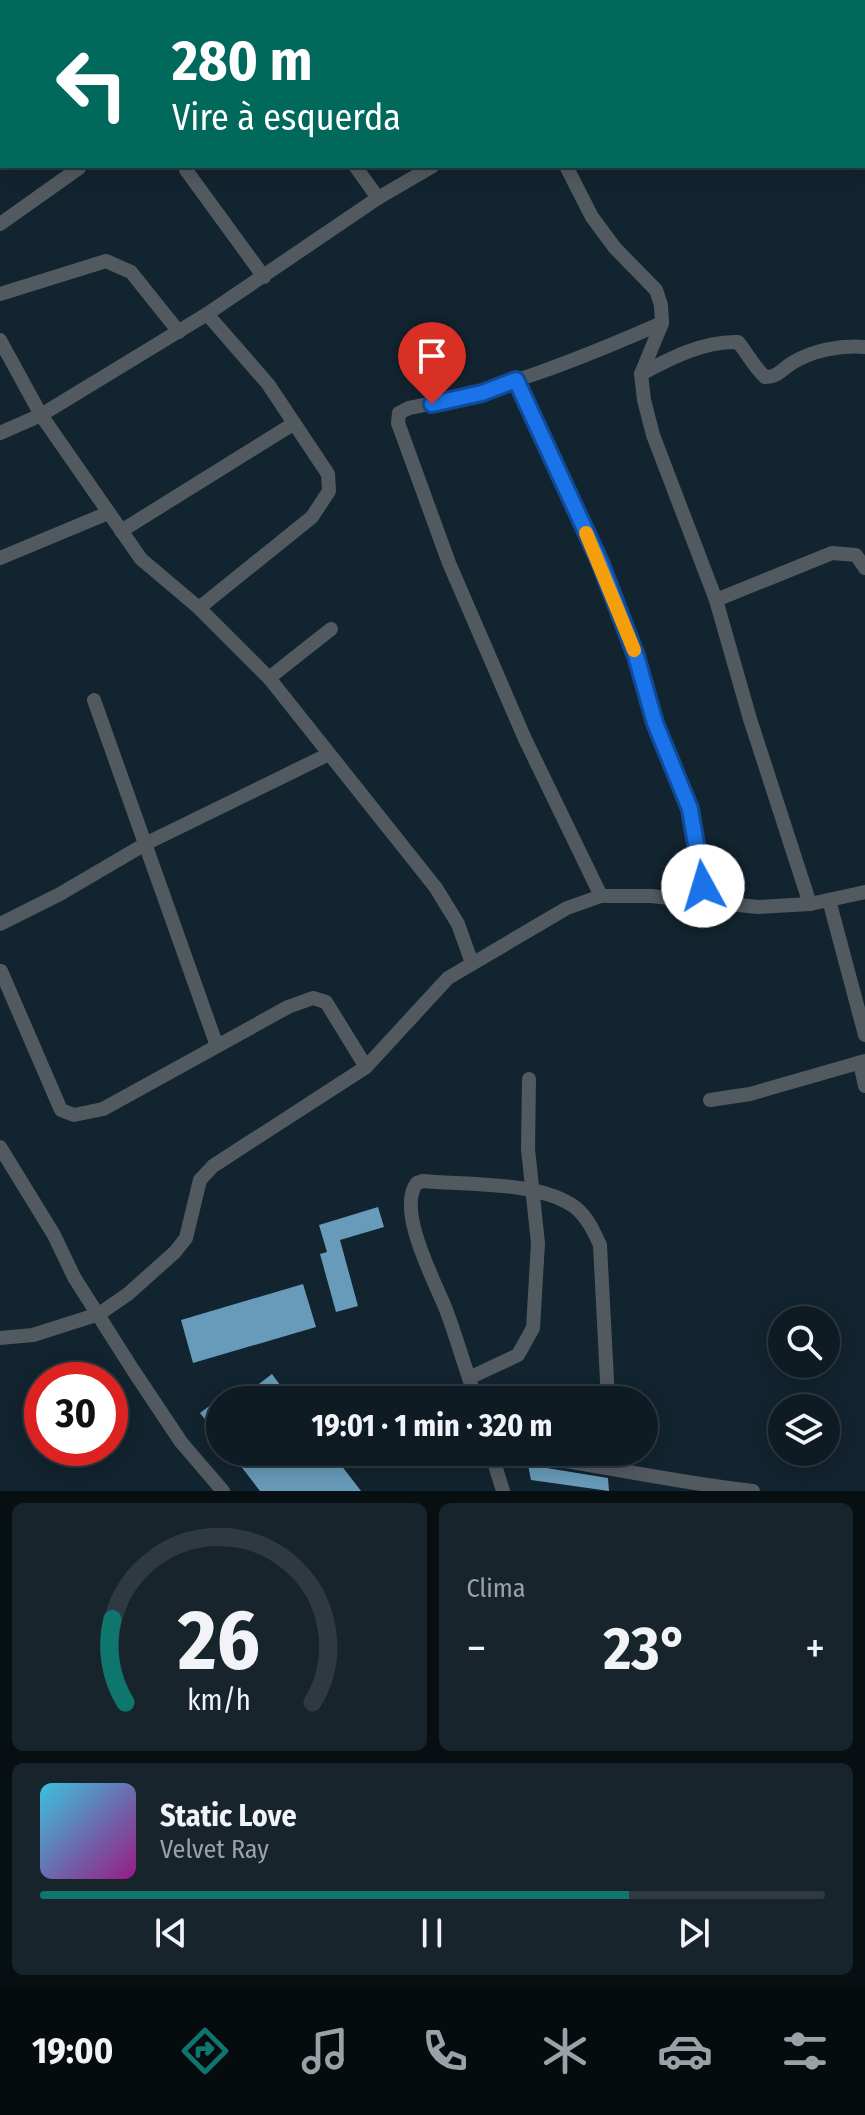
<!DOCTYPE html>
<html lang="pt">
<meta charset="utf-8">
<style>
:root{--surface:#0e1b23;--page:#17242b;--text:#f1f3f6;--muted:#9ba1a6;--line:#2e3941;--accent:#0f766e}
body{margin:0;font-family:"Fira Sans Condensed",sans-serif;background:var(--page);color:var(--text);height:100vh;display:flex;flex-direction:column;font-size:30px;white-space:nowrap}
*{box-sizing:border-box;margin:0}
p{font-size:26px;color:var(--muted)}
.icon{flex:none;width:44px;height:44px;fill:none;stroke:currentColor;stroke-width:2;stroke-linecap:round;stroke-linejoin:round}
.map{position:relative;height:1491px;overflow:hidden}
.drawer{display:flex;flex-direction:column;gap:12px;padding:12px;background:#080f13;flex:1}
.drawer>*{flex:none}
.guide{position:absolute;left:0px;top:0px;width:866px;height:168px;box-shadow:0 4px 20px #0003,0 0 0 2px var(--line);background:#00695c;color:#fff;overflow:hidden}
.buttons{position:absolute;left:768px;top:1306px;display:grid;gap:16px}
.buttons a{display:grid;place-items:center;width:72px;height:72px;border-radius:50%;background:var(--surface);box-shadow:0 4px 20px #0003,0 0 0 2px var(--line);font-size:40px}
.speed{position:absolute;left:24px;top:1362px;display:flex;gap:16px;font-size:40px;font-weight:700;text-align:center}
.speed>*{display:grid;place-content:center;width:104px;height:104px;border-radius:50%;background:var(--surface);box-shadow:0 4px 20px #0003,0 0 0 2px var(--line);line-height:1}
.speed .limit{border:12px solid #d22;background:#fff;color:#111}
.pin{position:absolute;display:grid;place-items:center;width:68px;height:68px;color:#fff;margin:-82px -34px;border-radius:50% 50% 50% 0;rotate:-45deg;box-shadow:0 0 8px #0007}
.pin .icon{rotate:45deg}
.me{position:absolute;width:88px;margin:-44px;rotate:354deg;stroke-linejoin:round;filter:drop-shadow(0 0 6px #0008)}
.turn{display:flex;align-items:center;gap:28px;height:168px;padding:0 40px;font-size:36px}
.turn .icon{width:104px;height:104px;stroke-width:2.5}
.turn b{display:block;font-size:56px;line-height:68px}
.big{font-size:60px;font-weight:700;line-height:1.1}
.drawer .widget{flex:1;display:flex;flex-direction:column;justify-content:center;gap:12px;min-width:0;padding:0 28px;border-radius:12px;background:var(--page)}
.drawer .dial{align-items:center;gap:0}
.dial svg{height:208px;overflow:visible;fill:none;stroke:var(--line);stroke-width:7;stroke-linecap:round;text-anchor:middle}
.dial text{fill:var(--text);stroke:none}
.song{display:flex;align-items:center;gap:24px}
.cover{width:96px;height:96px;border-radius:12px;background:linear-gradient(135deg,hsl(190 70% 55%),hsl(310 70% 35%))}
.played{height:8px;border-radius:4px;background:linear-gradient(90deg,var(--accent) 75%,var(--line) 75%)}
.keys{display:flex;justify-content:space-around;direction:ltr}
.heat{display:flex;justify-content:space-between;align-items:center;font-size:44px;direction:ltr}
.drawer .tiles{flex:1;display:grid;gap:12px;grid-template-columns:1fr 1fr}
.widget:last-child{grid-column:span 2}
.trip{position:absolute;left:206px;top:1386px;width:452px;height:80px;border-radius:40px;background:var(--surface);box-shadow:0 4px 20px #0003,0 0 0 2px var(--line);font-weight:700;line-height:80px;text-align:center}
.tabs{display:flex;height:128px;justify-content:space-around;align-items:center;background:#060b0e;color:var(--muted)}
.tabs .icon{width:56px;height:56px}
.tabs .active{color:var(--accent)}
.tabs b{font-size:36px;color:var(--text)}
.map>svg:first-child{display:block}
</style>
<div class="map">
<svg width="865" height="1491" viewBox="0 0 865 1491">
<rect width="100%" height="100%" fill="#12242f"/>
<g fill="#689bba">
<path d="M378 1207 384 1227 340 1240 358 1306 336 1312 320 1254 327 1252 319 1225Z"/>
<path d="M303 1284 316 1327 193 1363 181 1320Z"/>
<path d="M272 1374 291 1400H238Z"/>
<path d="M220 1398V1439L200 1413Z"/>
<path d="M230 1452H331L361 1491H260Z"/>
<path d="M528 1465 608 1478 609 1491 531 1480Z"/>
</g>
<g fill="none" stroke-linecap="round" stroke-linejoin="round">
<g stroke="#525a60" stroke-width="14">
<path d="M192 0 195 2"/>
<path d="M528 0V2"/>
<path d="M759 2 762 0"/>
<path d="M355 166 378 198"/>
<path d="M566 166 592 217 615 248 656 290 661 305 662 323 641 374 644 400 653 435 716 600 750 719 810 904"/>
<path d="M186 170 264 277"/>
<path d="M0 224 79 168"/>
<path d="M0 294 106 261 131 272 179 332"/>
<path d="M0 340 41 415 141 559 199 608 269 678 436 888 458 924 472 963"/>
<path d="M641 374C671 358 703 341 738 342 748 354 753 366 765 377 778 377 781 370 792 363 813 350 841 345 865 347"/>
<path d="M516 380C557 471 604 561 636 655 644 678 648 703 656 726 678 786 705 834 702 901"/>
<path d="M0 433 41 415 207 314 378 198 433 166"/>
<path d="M121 531 293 424"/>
<path d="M0 558 108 513"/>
<path d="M716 600 832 553 856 555 865 568"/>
<path d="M199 608 312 517 329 491 328 474 268 384 207 314"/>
<path d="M269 678 331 629"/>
<path d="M94 700 217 1046"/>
<path d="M601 896 525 739 449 563 398 423 399 413 409 408C497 392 580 359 662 323"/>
<path d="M829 900 865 1035"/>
<path d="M0 924 60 894 147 843 329 754"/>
<path d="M1 971 61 1110 74 1115 103 1109 288 1007 313 998 326 1002 366 1067"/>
<path d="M860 1063 865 1086"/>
<path d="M710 1100 750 1094 865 1061"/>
<path d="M0 1147 54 1235 74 1277 133 1370 181 1442 223 1491"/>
<path d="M0 1338 33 1335 99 1314 128 1294 175 1252 186 1238 200 1180 213 1166 366 1067 448 978 567 908 601 896H651L758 907 810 904 865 892"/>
<path d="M469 1378C461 1355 454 1330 445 1307 434 1280 396 1209 417 1183L423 1181C466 1185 541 1181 576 1208 588 1218 594 1232 600 1245L608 1400"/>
<path d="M476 1400 469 1378 518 1355 533 1328 538 1243 528 1149 529 1079"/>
<path d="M491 1452 503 1491"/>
<path d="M511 1452C592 1464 672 1482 753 1491"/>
</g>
</g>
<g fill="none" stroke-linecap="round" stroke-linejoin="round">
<defs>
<path id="route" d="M432 404 482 393 516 380 600 562 636 656 655 723 690 809 703 886"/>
</defs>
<use href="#route" stroke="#114b97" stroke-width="20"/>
<use href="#route" stroke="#1a73e8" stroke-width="14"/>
<path stroke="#f59e0b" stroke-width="14" d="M586 533 634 650"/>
</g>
</svg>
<div class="buttons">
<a><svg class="icon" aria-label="search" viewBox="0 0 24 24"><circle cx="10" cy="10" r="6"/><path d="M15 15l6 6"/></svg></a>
<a><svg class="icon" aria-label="layers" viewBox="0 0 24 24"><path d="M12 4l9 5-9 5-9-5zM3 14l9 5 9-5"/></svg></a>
</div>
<div class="speed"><div class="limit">30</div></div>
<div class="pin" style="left:432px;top:404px;background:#d93025"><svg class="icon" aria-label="arrive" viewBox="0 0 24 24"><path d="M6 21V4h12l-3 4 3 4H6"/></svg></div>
<svg class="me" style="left:703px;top:886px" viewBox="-20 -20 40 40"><circle r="19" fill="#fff"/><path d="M0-13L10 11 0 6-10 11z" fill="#1a73e8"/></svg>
<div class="trip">19:01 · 1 min · 320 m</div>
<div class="guide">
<div class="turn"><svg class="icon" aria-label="left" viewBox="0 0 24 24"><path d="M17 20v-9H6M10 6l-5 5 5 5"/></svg><div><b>280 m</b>Vire à esquerda</div></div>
</div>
</div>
<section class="drawer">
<div class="tiles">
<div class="widget dial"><svg viewBox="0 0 100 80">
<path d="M14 69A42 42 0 1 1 86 69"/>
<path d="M14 69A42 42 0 0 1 9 37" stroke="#0f766e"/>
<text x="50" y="56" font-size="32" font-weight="700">26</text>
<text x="50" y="72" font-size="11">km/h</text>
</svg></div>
<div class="widget"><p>Clima</p>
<div class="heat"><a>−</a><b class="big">23°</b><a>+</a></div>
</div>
<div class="widget">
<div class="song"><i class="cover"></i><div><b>Static Love</b><p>Velvet Ray</p></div></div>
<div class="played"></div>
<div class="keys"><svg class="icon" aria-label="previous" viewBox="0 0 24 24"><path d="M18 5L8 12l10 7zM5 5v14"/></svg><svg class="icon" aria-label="pause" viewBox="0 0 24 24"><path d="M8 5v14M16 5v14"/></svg><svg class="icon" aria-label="next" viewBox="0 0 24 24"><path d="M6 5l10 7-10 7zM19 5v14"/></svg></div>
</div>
</div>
</section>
<nav class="tabs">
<b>19:00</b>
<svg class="icon active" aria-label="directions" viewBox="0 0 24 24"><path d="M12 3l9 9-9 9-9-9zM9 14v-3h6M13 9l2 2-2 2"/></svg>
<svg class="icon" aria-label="music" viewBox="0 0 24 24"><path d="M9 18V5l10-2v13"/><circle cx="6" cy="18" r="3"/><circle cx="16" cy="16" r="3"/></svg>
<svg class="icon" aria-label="phone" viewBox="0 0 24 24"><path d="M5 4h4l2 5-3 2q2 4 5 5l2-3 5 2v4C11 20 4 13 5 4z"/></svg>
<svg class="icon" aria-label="climate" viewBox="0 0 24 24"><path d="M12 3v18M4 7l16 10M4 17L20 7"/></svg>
<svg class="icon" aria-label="car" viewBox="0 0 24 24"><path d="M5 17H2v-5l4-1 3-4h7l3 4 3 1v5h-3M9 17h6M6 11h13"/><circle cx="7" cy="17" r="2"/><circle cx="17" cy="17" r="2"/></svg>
<svg class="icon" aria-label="filters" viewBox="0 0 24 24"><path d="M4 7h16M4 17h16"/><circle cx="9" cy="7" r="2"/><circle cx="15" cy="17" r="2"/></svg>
</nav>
